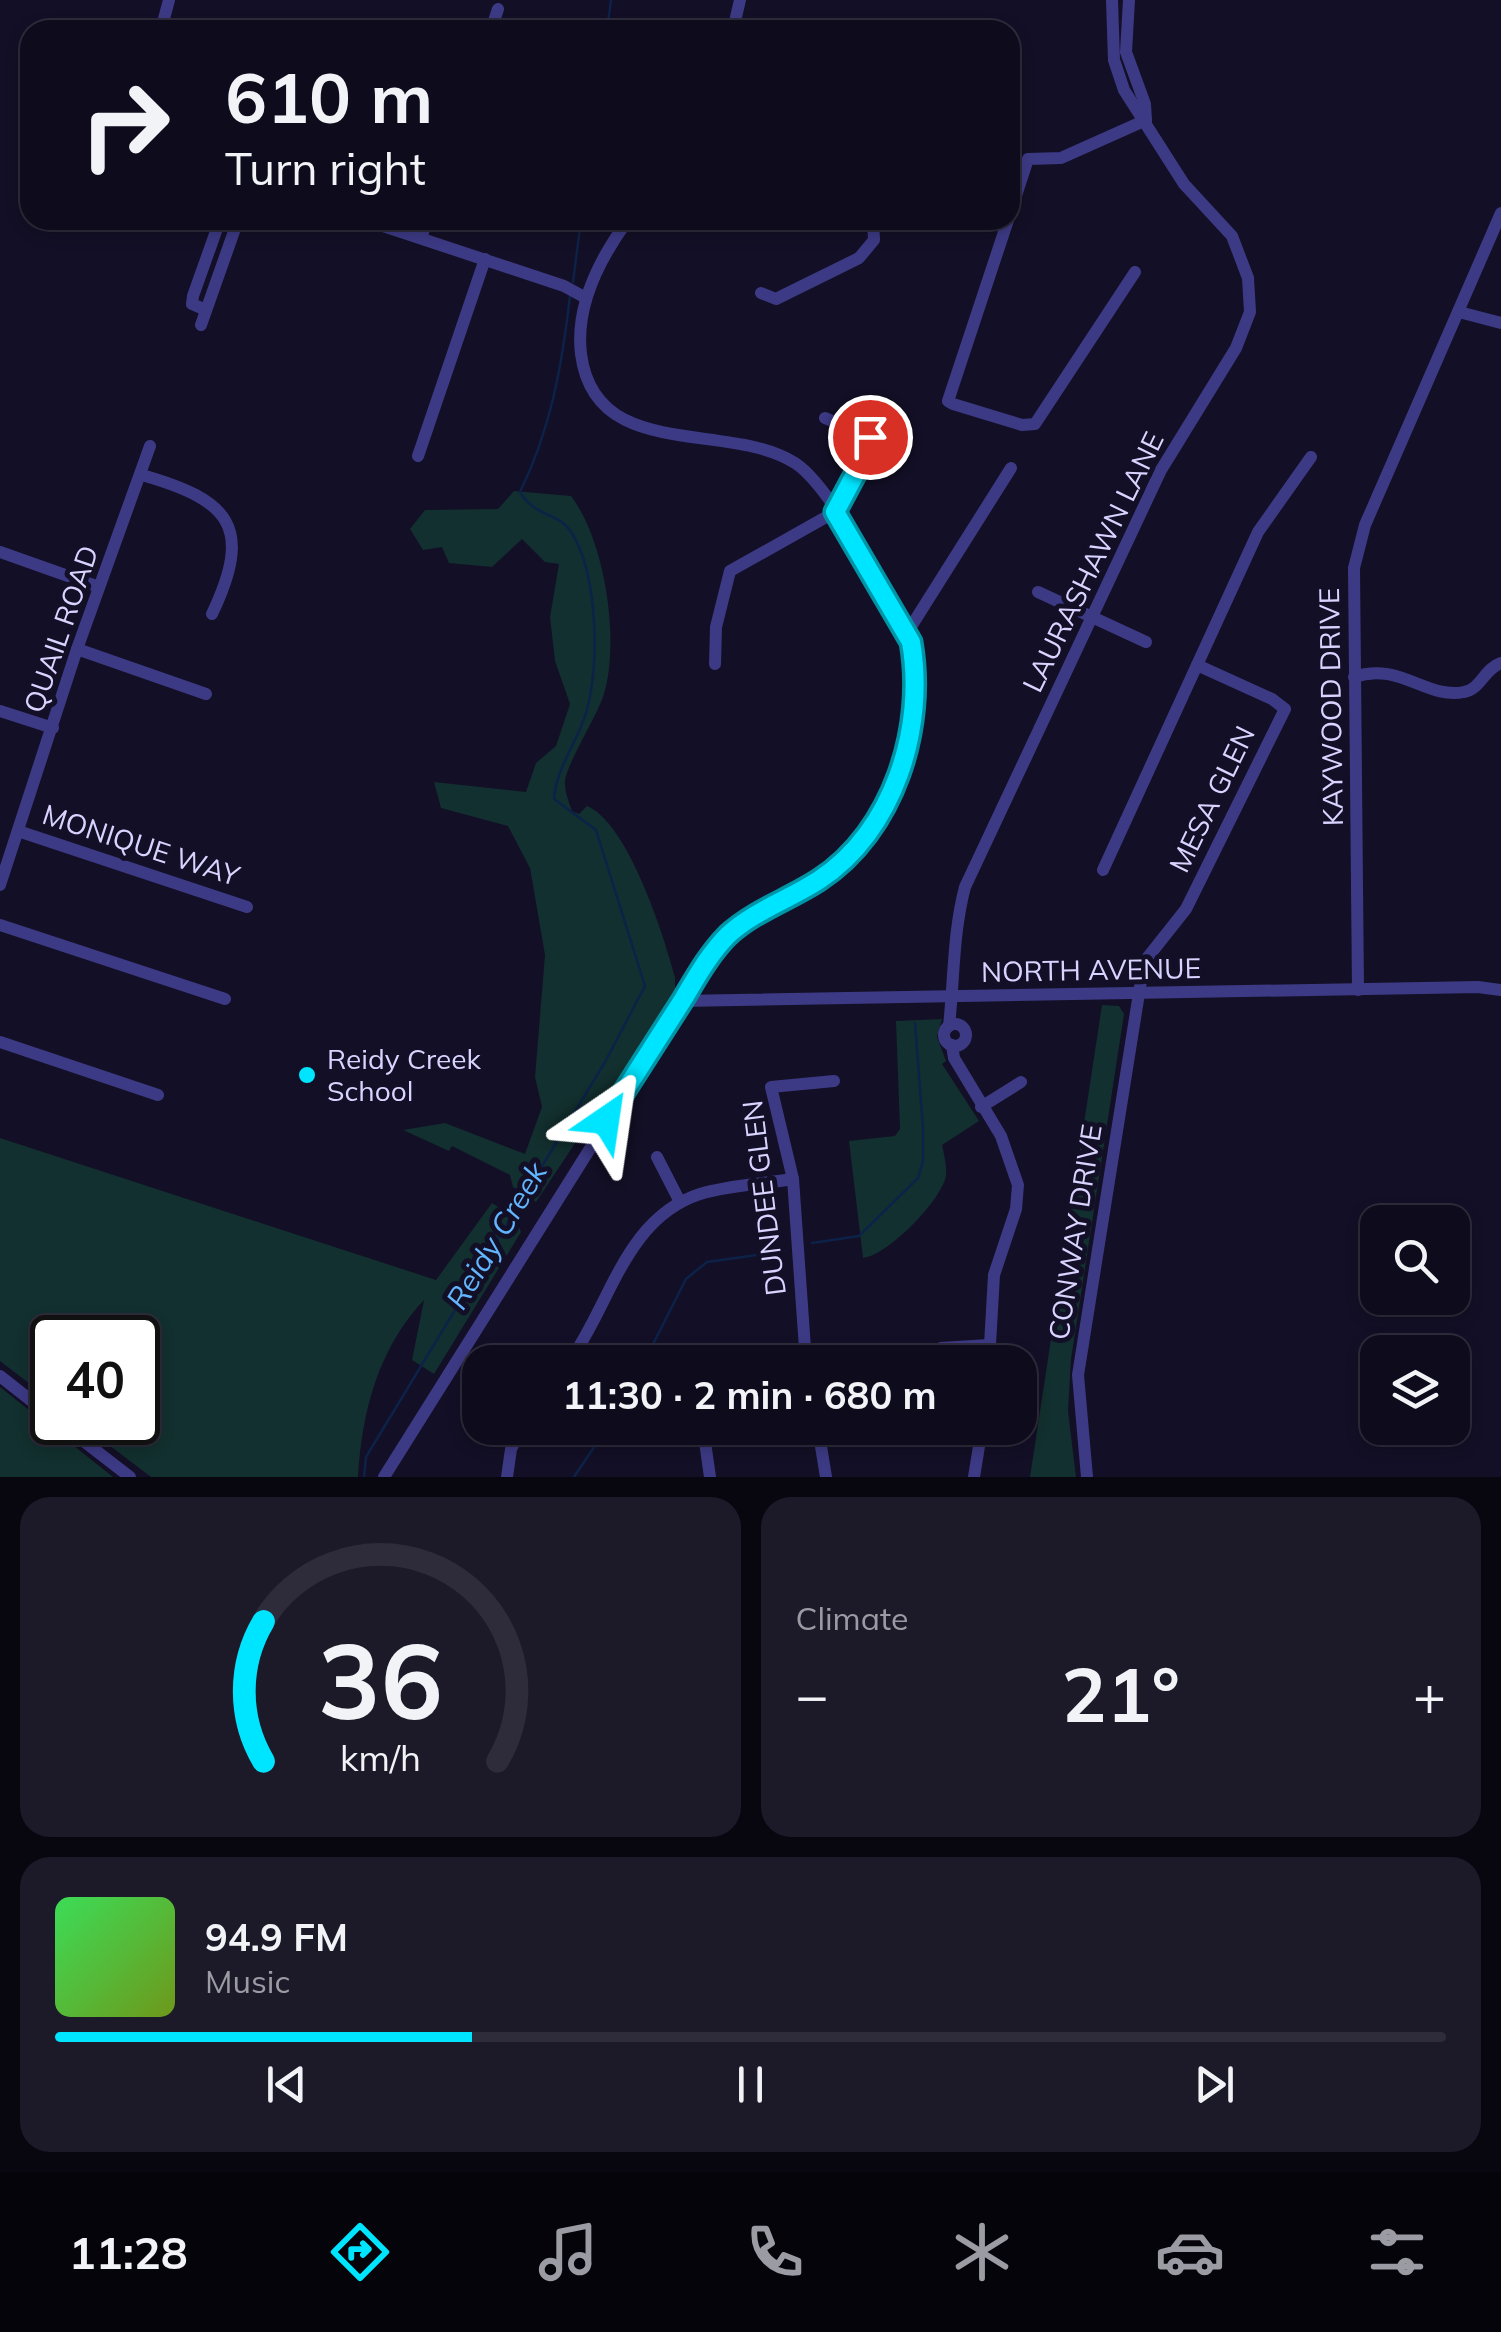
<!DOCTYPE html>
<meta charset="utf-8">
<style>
:root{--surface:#0e0b1c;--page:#1c1929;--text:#f1f3f6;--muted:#9b9ba3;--line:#2e2b3b;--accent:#00e5ff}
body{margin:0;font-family:Mulish,sans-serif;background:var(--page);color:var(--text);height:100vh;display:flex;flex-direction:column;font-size:38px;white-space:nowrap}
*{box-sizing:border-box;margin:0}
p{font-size:32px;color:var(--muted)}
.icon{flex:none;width:55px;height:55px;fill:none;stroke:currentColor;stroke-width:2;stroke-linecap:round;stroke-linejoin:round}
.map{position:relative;height:1477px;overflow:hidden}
.drawer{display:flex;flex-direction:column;gap:20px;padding:20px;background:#08060f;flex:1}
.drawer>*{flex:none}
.banner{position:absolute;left:20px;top:20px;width:1000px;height:210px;border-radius:30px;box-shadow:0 5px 15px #0003,0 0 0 2px var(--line);background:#0e0b1c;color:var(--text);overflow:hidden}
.controls{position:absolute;left:1360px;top:1205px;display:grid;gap:20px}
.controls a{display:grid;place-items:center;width:110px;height:110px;border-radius:20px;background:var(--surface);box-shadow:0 5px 15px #0003,0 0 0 2px var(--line);font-size:50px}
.speed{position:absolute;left:30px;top:1315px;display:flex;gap:20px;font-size:50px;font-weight:700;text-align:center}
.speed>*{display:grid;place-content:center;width:130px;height:130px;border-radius:50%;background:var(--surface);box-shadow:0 5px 15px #0003,0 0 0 2px var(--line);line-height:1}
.speed .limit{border:5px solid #111;border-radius:15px;background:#fff;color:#111}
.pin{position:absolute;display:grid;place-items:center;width:85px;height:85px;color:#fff;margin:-42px;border:5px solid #fff;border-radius:50%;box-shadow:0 2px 10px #0007}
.me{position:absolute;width:110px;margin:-55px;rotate:32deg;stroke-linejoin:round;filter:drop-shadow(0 0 8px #0008)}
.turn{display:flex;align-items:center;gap:35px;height:210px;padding:0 40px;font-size:45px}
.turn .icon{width:130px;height:130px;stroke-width:2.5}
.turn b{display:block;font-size:70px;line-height:85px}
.big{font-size:75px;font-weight:700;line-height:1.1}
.drawer .widget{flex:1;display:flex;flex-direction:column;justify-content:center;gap:15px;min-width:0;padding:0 35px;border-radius:30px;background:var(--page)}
.drawer .dial{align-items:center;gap:0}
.dial svg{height:260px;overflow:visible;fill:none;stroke:var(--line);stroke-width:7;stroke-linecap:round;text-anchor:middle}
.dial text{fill:var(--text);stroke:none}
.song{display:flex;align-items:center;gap:30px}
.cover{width:120px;height:120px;border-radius:15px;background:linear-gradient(135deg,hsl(130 70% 55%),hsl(80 70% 35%))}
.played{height:10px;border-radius:5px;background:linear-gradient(90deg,var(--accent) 30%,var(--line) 30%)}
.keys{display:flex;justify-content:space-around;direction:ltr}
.heat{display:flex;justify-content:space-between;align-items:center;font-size:55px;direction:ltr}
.drawer .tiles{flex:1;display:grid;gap:20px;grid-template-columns:1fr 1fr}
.widget:last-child{grid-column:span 2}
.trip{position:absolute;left:462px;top:1345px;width:575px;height:100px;border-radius:30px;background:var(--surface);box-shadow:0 5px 15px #0003,0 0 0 2px var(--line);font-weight:700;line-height:100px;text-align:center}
.tab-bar{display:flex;height:160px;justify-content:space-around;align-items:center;background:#06040b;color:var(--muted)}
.tab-bar .icon{width:70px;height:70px}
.tab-bar .current{color:var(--accent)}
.tab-bar b{font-size:45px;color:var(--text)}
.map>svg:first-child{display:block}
</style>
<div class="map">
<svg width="1501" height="1477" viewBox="0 0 1501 1477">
<rect width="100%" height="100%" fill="#130f26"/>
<g fill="#12302f">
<path d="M514 491 571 496C605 540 621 643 603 697 596 717 566 766 565 781 564 790 569 802 572 811L579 814 587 806C628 823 663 933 675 977V989L653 1026 536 1202 513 1187 510 1175 452 1146 449 1151 403 1130 445 1123 525 1154 542 1107 535 1077 545 955 530 868 508 826 441 808 434 782 526 792 536 763 556 746 570 704 555 661 550 617 559 564 545 562 522 539 492 567 449 563 442 547 423 550 410 529 425 510 498 509Z"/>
<path d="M1102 1005 1119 1006 1124 1014 1071 1359 1068 1411 1076 1477H1030Z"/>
<path d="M942 1019 937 1037 946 1061 942 1064 979 1121 942 1145C944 1154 947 1167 946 1176 941 1201 888 1255 863 1258L849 1141 895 1136 900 1129 896 1021Z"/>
<path d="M0 1138 436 1280 492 1203 516 1219 521 1232 434 1374 412 1360 424 1300C378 1349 362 1411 358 1477H151L80 1423 138 1422V1338H52V1401L0 1361Z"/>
<path d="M0 1387 113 1477H0Z"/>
</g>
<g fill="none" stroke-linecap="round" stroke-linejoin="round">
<g stroke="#0c2248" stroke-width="2.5">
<path d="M607 30 611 0"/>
<path d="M573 282 581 220"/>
<path d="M812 1243 859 1236 918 1178 923 1161V1128L915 1023"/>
<path d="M644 1362 686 1279 707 1262 785 1251"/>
<path d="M364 1477 366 1457 605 1062 645 986 596 830 554 799C556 768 577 743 586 713 600 667 598 576 572 533 558 511 537 519 520 492 551 429 562 365 570 296"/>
<path d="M574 1477 607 1428"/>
</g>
<g stroke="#3d3a85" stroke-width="12">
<path d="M1129 0 1126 52 1145 104 1146 120"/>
<path d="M161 30 169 0"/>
<path d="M491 30 498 9"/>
<path d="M733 30 740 0"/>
<path d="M1010 214 1028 159 1061 158 1146 120"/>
<path d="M365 220 564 286 586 298"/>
<path d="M1008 220 948 401 953 404 1022 425 1035 424 1135 272"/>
<path d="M421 238 427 220"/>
<path d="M761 293 776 299 859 258 874 240 873 220"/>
<path d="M206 310 192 304 193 296 220 220"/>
<path d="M1459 312 1501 323"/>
<path d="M201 325 238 220"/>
<path d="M418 456 485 259"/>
<path d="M142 475C229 500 254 526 212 614"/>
<path d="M0 552 99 587"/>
<path d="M1038 592 1146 642"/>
<path d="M907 633 1011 468"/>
<path d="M77 649 206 694"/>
<path d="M715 664 716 627 730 571 835 512 867 452 869 437 825 418"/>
<path d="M1354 677C1399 661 1427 700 1464 692 1481 689 1484 669 1501 663"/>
<path d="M0 711 53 728"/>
<path d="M18 831 247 907"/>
<path d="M1103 870 1258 532 1311 457"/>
<path d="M0 885 77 649 150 446"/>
<path d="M0 925 225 999"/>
<path d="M1358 990 1354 568 1365 525 1501 213"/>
<path d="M681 1001 1478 987 1501 990"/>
<circle cx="955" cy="1035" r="11"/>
<path d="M949 1026C954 980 953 932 965 887L1161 470 1236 348 1250 312 1248 278 1232 236 1184 184 1124 90 1114 60 1112 0"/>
<path d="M0 1042 158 1095"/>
<path d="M952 1045 954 1058 1001 1136 1018 1185 1016 1209 994 1275 989 1362"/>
<path d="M981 1107 1021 1082"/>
<path d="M657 1157 680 1202"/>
<path d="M941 1348 989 1345"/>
<path d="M569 1362C610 1306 625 1218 700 1194 729 1185 763 1184 793 1179"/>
<path d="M806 1362 793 1179 771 1087 834 1081"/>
<path d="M0 1376 52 1417"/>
<path d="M59 1422 130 1477"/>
<path d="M703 1428 710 1477"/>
<path d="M818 1428 826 1477"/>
<path d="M384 1477 714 951C745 917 786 903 823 878 894 827 925 726 911 642 891 600 831 486 795 463 727 420 595 463 581 354 575 305 600 258 628 220"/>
<path d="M507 1477 511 1449 522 1428"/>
<path d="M974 1477 982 1428"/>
<path d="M1087 1477 1078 1375 1144 962 1186 909 1285 709 1272 699 1197 665"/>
</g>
</g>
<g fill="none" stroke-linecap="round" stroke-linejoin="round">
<defs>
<path id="route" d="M606 1120C632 1079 658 1038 684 998 697 976 710 953 728 935 754 911 790 899 819 880 894 831 926 727 911 642L835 512 867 452 870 437"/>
</defs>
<use href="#route" stroke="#0095a6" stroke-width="25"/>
<use href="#route" stroke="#00e5ff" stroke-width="18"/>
</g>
<circle fill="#00e5ff" stroke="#130f26" stroke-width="4" cx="307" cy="1075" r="10"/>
<g text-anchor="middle" stroke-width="10" stroke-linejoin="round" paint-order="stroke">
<g font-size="28" fill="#d9d4ff" stroke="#130f26">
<text transform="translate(1093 562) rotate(-64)" y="10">LAURASHAWN LANE</text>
<text transform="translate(61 629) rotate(-71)" y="10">QUAIL ROAD</text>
<text transform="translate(1331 707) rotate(-91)" y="10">KAYWOOD DRIVE</text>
<text transform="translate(1212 799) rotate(-64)" y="10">MESA GLEN</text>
<text transform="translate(141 845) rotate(18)" y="10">MONIQUE WAY</text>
<text transform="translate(1091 970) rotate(-1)" y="10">NORTH AVENUE</text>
<text transform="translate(764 1198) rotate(-97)" y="10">DUNDEE GLEN</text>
<text transform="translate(1075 1232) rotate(-81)" y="10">CONWAY DRIVE</text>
</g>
<g font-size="28" fill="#d9d4ff" stroke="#130f26" text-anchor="start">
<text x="327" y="1069">Reidy Creek<tspan x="327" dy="32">School</tspan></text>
</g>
<g font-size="30" font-style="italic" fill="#62b6ff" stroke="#130f26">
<text transform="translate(497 1236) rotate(-59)" y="10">Reidy Creek</text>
</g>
</g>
</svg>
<div class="controls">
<a><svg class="icon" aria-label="search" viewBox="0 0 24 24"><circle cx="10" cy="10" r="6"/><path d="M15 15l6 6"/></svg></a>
<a><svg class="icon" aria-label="layers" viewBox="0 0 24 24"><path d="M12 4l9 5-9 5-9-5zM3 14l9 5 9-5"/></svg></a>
</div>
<div class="speed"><div class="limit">40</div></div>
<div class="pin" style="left:870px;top:437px;background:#d93025"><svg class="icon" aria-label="arrive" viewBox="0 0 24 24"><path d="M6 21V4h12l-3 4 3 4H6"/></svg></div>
<svg class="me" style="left:606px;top:1120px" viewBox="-20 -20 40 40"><path d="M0-17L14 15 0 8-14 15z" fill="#00e5ff" stroke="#fff" stroke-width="4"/></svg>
<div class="trip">11:30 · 2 min · 680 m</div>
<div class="banner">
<div class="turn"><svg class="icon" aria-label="right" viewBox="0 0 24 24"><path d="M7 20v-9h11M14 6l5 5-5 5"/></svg><div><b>610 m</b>Turn right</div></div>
</div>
</div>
<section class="drawer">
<div class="tiles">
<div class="widget dial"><svg viewBox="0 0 100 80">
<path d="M14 69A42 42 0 1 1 86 69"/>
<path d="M14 69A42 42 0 0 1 14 26" stroke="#00e5ff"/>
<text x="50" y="56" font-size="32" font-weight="700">36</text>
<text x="50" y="72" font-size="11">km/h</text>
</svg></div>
<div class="widget"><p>Climate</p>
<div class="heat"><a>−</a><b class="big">21°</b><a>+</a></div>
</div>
<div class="widget">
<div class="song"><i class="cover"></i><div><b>94.9 FM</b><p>Music</p></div></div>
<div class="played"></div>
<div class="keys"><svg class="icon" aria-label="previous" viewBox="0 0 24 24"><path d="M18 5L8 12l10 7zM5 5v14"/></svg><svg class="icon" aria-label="pause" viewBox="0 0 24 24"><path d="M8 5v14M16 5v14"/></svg><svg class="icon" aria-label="next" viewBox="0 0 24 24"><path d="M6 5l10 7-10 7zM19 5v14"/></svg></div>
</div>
</div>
</section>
<nav class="tab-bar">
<b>11:28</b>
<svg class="icon current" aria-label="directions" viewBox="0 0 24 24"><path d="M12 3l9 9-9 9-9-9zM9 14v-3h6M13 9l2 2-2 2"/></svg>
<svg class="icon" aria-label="music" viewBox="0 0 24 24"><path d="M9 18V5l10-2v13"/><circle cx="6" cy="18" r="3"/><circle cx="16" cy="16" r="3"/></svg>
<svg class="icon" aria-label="phone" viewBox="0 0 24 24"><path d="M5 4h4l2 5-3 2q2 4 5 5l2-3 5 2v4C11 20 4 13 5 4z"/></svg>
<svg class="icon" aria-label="climate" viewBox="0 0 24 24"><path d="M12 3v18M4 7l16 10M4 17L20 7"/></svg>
<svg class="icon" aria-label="car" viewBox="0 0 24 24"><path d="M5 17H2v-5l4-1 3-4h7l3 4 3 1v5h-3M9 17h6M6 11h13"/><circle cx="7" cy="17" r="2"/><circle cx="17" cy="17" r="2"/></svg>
<svg class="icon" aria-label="filters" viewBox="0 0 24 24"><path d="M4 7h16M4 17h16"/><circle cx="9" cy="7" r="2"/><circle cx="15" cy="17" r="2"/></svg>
</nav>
